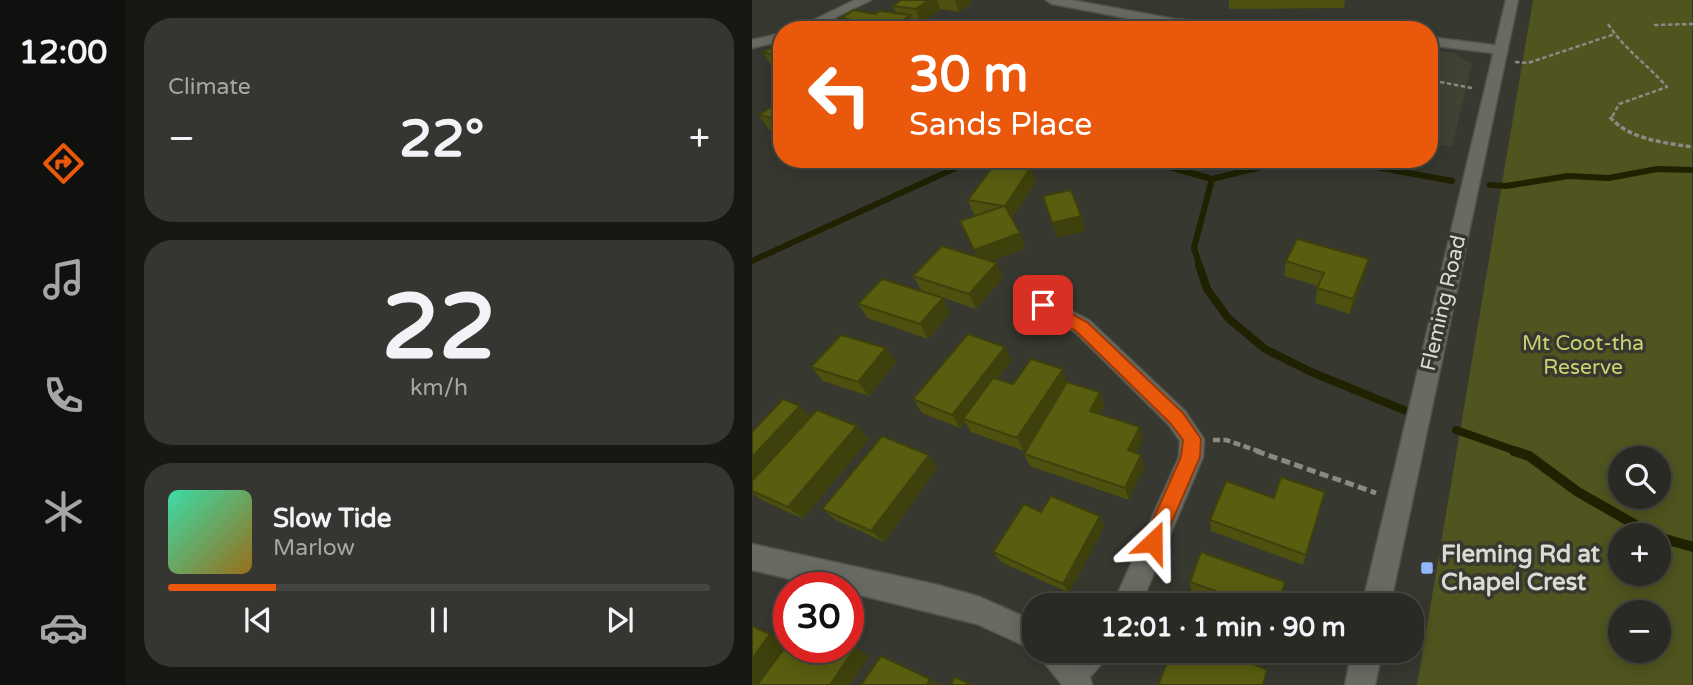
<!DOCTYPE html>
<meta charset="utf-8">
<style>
:root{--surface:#292a24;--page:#353631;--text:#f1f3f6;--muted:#a5a7a6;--line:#454641;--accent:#ea580c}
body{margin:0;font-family:"Varela Round",sans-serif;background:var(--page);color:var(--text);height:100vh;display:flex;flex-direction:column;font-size:26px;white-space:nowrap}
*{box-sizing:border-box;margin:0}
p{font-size:23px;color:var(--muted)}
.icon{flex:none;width:38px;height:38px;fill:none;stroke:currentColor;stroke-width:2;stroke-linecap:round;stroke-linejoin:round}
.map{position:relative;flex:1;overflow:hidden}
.panel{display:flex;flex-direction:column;gap:18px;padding:18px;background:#171714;width:626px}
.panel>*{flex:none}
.guide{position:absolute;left:21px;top:21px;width:665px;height:147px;border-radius:28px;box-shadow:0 4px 18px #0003,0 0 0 2px var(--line);background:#ea580c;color:#fff;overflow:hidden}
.controls{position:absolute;left:856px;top:446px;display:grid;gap:14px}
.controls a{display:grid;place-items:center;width:63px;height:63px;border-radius:50%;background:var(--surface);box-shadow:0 4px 18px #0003,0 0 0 2px var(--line);font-size:35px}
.speed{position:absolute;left:21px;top:572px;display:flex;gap:14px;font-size:35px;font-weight:700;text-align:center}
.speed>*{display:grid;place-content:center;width:91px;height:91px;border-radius:50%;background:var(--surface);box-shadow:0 4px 18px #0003,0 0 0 2px var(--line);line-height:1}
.speed .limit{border:10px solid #d22;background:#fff;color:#111}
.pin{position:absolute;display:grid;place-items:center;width:60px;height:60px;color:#fff;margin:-30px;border-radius:14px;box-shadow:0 4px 10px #0006}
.me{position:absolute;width:77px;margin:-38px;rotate:23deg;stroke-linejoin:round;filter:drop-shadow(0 0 5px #0008)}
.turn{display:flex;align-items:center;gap:24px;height:147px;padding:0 21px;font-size:32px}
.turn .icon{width:91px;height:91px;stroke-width:2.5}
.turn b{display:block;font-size:49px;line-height:60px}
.big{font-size:52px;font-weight:700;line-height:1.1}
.panel .tile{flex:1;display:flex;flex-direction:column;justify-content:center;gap:10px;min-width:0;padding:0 24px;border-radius:28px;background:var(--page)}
.panel .dial{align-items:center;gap:0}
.dial b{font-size:91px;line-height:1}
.song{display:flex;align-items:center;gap:21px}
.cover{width:84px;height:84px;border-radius:10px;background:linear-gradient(135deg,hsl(160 70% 55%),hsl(40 70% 35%))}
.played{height:7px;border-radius:4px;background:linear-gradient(90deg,var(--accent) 20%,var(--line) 20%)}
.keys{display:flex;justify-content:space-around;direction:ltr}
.heat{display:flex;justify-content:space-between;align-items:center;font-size:38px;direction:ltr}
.trip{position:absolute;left:270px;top:593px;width:402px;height:70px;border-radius:28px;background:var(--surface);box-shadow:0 4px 18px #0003,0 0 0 2px var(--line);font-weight:700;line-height:70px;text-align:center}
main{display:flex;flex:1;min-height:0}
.tabs{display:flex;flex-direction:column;width:126px;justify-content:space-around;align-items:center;background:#10110e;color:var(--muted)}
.tabs .icon{width:49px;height:49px}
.tabs .current{color:var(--accent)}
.tabs b{font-size:32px;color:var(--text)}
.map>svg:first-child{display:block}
</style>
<main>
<nav class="tabs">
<b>12:00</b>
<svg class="icon current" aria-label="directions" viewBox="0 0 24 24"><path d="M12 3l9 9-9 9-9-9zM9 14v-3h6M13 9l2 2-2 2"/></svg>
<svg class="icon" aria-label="music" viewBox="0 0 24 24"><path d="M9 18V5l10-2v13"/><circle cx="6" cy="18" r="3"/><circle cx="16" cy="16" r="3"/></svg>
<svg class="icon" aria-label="phone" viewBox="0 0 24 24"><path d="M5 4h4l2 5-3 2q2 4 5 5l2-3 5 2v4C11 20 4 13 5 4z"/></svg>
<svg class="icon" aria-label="climate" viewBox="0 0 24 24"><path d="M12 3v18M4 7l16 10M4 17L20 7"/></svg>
<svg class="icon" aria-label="car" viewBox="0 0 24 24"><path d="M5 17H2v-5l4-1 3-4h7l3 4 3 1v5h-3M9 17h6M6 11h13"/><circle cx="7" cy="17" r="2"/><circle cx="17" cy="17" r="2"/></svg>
</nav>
<section class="panel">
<div class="tile"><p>Climate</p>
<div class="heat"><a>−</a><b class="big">22°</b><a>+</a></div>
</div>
<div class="tile dial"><b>22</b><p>km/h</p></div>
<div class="tile">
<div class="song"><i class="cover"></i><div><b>Slow Tide</b><p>Marlow</p></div></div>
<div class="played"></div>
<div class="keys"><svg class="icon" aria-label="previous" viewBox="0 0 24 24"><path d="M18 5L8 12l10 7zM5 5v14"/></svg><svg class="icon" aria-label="pause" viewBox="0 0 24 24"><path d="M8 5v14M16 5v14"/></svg><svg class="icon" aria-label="next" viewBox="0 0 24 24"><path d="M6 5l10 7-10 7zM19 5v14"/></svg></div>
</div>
</section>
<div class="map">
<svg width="941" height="685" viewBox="0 0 941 685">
<rect width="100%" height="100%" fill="#373830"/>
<path fill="#404234" d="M677 51 700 52 720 64 700 147 677 143Z"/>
<path fill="#50541e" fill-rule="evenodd" d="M781 0H940V685H665ZM868 458H906V497H868ZM868 536H906V574H868ZM868 612H906V651H868Z"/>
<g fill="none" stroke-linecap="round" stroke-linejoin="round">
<g stroke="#1f2100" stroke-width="6">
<path d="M389 159 460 179 542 159"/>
<path d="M581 159 700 181"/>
<path d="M738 185 754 186 816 176 857 178 905 169 941 170"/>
<path d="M0 261 223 159"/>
<path d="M448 267 442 248 460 179"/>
</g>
<g stroke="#1f2100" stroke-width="8">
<path d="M447 265 455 289 476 318 513 349 559 372 652 410"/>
<path d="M704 430 767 452"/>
</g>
<g stroke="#1f2100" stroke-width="10">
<path d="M762 451 777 456 826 492 903 536"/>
<path d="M906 537 941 547"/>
</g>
<defs>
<path id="lane" d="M682 103 686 106 681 121 677 124V107Z"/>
<g id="street">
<path d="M103 0H119L58 30H41Z"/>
<path d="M294 0H319L422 19 503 26 509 30 422 27 300 4Z"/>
<path d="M30 33V41L0 48V40Z"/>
<path d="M677 37 749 46 756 50 749 54 677 45Z"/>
<path d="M291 297 337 320 433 411 452 439 451 457 388 606H360L427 457 428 441 417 425 323 332 284 310 281 305 284 300Z"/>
<path d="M0 544 186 585 228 597 282 621V650L225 624 96 592V588H77L0 570Z"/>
<path d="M286 651H357L352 661 338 677 340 685H310L291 661Z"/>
</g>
<g id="secondary">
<path d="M754 0H766L638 606H610Z"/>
<path d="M600 651H630L623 685H593Z"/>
</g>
</defs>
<use href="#lane" stroke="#53544d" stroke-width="3"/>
<use href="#street" stroke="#53544d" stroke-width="3"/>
<use href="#secondary" stroke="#53544d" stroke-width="3"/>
<g stroke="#898a83" stroke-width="2.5" stroke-dasharray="4.5 2.5" stroke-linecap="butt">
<path d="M856 24C872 49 896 65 915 87L867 104 859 119"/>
<path d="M902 25 941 24"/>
<path d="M763 62 776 63 863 34"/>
<path d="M688 82 720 88"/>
</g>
<path stroke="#898a83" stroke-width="3.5" stroke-dasharray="5 2.5" stroke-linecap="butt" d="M858 117C876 139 913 143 941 147"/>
<path stroke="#898a83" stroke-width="4.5" stroke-dasharray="7 3.5" stroke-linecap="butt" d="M461 440H474L509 452"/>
<path stroke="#898a83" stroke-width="5" stroke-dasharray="9 4.5" stroke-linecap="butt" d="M504 451 624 493"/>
<use href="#lane" fill="#696a62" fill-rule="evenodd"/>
<use href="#street" fill="#696a62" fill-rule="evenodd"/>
<use href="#secondary" fill="#696a62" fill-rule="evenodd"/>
</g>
<g fill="#4d500e">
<path d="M149 0H218L219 3 207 12 188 9 169 24 160 22 163 30H95L90 18 123 14 144 13 141 6Z"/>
<path d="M477 0H593L592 8 477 9Z"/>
<path d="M30 42V70L20 67 11 52Z"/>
<path d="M30 103V133L17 130 7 115Z"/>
<path d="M284 182 260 218 273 248 239 261 251 278 224 309 169 290 161 276 225 256 208 221 225 215H222L216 200Z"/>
<path d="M534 261 613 274 598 314 563 303 566 286 532 276Z"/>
<path d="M191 298 198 313 176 339 116 318 106 304Z"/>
<path d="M253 347 259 361 245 379 261 384 315 383 348 392 352 406 348 414 391 440 384 453 392 467 377 500 278 466 272 454 302 404 272 451 219 432 213 422 208 428 170 413 161 399Z"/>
<path d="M134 348 144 362 117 396 71 381 59 367Z"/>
<path d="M59 417 117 439 51 519 10 500 0 493V432Z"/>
<path d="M186 467 132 542 84 520 70 509Z"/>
<path d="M573 492 551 565 459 531 458 520 522 498Z"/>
<path d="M289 512 348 516 352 527 317 593 249 562 241 552Z"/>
<path d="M438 582H533L461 599 439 591Z"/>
</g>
<g fill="#3e410b">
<path d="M177 0H185L188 9 169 24 164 9Z"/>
<path d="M203 0H218L219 3 207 12Z"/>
<path d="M158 15 163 30H140L139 29Z"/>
<path d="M279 167 284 182 258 221 253 206Z"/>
<path d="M329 216 333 231 305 238 300 223Z"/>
<path d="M268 233 273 248 229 265 222 250Z"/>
<path d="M617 259 613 274 598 314 601 299Z"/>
<path d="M245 263 251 278 224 309 217 294Z"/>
<path d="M191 298 198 313 176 339 168 324Z"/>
<path d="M253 347 259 361 214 420 211 419 213 422 208 428 200 415Z"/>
<path d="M134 348 144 362 117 396 106 382Z"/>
<path d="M311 369 315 383 272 451 265 438Z"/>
<path d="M348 392 352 406 342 424 338 411Z"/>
<path d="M48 406 61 419 0 487V457Z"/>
<path d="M105 426 117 439 51 519 36 507Z"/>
<path d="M388 427 391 440 379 463 376 450Z"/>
<path d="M177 455 186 467 132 542 119 531Z"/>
<path d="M389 455 392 467 377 500 373 488Z"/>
<path d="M348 516 352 527 317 593 311 584Z"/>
<path d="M18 634 36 641 5 685H0V659Z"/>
<path d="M103 648 117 656 98 685H78Z"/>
<path d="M178 679 189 685H175Z"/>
</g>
<g fill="#595d10" stroke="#3e410b" stroke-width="2">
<path d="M149 0H177L164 9 141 6Z"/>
<path d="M101 10 123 14 128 11 158 15 139 29 127 27 123 30H100L111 22 90 18Z"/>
<path d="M30 42V58L11 52Z"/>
<path d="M26 102 30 103V120L7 115Z"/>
<path d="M245 161 279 167 253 206 268 233 222 250 208 221 252 206 216 200Z"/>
<path d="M319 190 329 216 300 223 291 196Z"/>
<path d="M545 239 617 259 601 299 565 288 572 273 534 261Z"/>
<path d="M190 246 245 263 217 294 161 276Z"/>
<path d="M130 279 191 298 168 324 106 304Z"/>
<path d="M216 334 253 347 200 415 161 399Z"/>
<path d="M89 335 134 348 106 382 59 367Z"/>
<path d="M279 359 311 369 265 438 211 419 241 378 261 384Z"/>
<path d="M315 382 348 392 338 411 388 427 376 450 389 455 373 488 272 454Z"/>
<path d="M31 399 48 406 0 457V432Z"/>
<path d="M65 410 105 426 36 507 0 491V481Z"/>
<path d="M130 436 177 455 119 531 70 509Z"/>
<path d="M529 477 573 492 554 555 458 520 474 481 522 498Z"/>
<path d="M299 496 348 516 311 584 241 552 272 504 289 512Z"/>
<path d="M449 552 533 582 526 606H459L464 591 438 582Z"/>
<path d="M0 626 18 634 0 659Z"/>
<path d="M37 642V648H96V645L103 648 78 685H5Z"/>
<path d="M420 651H471L515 670 511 685H406Z"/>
<path d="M129 656 178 679 175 685H109Z"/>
<path d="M203 677 220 685H199Z"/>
</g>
<path fill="#ea580c" stroke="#983908" stroke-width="2" d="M291 299 335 322 431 413 449 439 448 457 408 549 401 552 394 549 391 542 429 457 431 440 419 424 324 331 286 309 284 305Z"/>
<rect fill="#92b7fd" stroke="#373830" stroke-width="2.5" x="668" y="561" width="14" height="14" rx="3.5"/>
<g text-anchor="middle" stroke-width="7" stroke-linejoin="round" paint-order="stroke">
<g font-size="21" fill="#dbdbd6" stroke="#373830">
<text transform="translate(691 303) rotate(-77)" y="7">Fleming Road</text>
</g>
<g font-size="21" fill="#cbd36f" stroke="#373830">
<text x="831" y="350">Mt Coot-tha<tspan x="831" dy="24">Reserve</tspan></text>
</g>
<g font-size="24" font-weight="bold" fill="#dbdbd6" stroke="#373830" text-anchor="start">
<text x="689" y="562">Fleming Rd at<tspan x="689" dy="28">Chapel Crest</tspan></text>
</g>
</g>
</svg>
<div class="controls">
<a><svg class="icon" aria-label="search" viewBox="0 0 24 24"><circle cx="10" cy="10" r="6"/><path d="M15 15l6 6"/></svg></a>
<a>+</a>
<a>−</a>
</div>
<div class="speed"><div class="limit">30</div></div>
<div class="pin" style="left:291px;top:305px;background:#d93025"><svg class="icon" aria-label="arrive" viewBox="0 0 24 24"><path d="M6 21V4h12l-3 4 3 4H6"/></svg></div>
<svg class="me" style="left:401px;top:542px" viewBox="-20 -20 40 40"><path d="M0-17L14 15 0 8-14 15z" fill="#ea580c" stroke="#fff" stroke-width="4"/></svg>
<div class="trip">12:01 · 1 min · 90 m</div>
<div class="guide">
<div class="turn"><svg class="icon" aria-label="left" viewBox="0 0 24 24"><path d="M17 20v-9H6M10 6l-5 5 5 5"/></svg><div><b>30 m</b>Sands Place</div></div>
</div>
</div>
</main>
